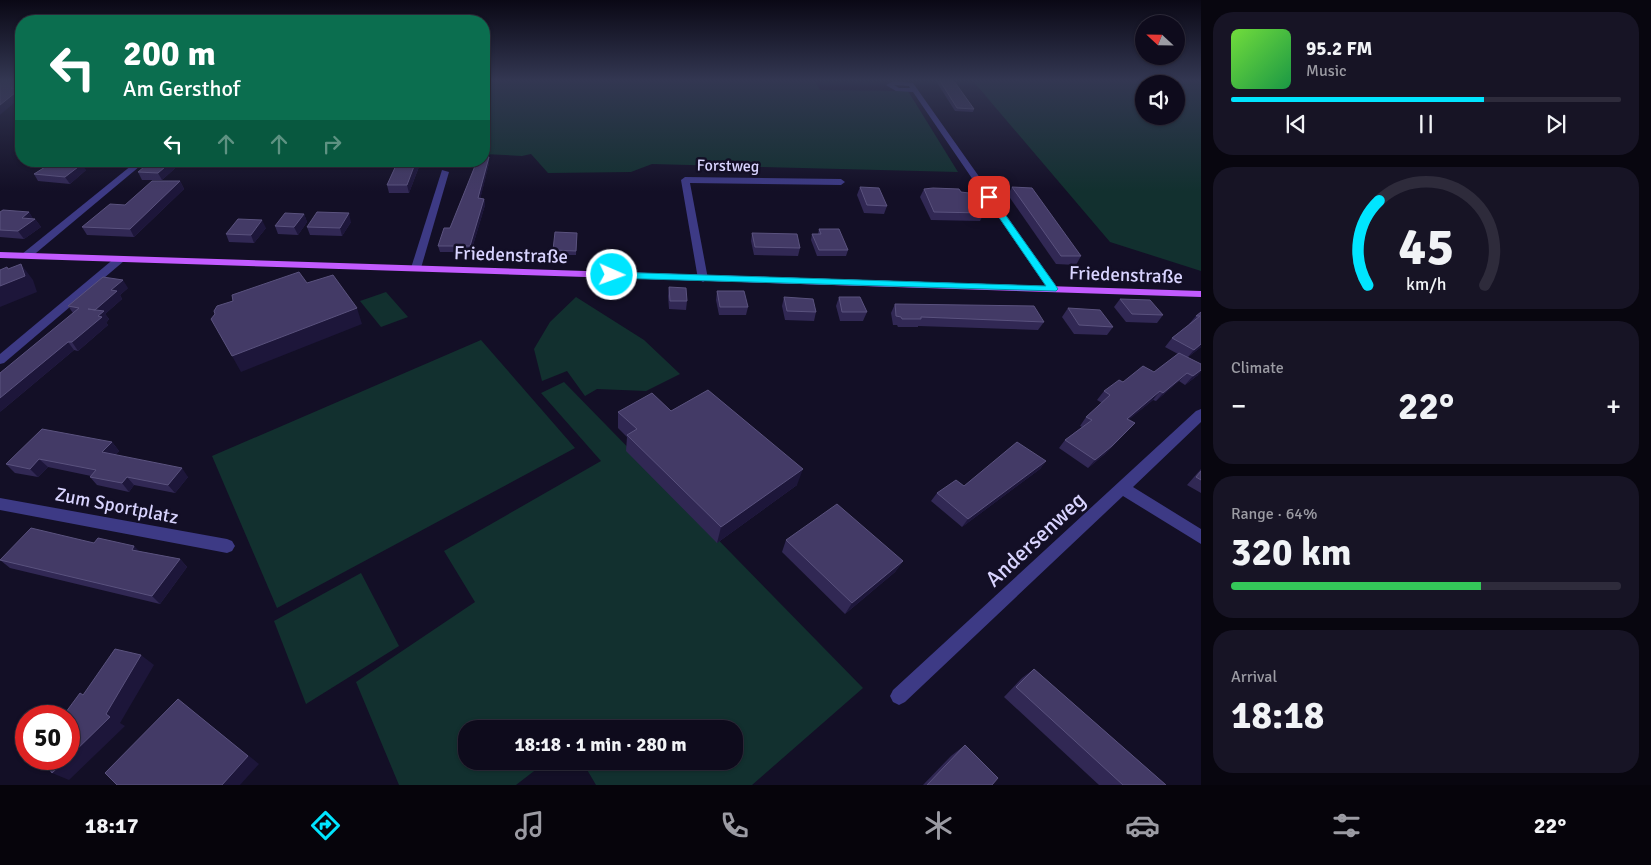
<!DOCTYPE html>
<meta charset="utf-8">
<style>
:root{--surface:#0e0b1c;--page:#171425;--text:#f1f3f6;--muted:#9b9ba3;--line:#2e2b3b;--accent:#00e5ff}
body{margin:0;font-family:Signika,sans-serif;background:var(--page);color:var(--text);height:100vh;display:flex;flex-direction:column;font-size:19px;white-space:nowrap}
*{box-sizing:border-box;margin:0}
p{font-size:16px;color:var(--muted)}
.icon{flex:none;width:28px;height:28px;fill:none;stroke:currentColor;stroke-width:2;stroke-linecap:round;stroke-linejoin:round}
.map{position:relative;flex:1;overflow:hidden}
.side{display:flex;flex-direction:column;gap:12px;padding:12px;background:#08060f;width:450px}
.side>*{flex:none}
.top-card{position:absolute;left:15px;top:15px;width:475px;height:152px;border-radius:20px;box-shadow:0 1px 4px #0004,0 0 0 1px var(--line);background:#0b6e4f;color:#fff;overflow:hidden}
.needle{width:32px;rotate:292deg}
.fabs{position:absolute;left:1135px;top:15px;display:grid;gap:10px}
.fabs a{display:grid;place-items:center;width:50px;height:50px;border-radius:50%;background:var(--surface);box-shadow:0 1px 4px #0004,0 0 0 1px var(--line);font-size:25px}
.speed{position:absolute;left:15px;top:705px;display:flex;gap:10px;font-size:25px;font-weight:700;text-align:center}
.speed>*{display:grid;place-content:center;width:65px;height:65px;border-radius:50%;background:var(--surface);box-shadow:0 1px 4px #0004,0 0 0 1px var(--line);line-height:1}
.speed .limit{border:8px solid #d22;background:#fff;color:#111}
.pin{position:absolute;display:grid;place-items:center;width:42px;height:42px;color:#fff;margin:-21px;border-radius:10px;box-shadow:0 2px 8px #0006}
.me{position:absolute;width:55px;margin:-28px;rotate:92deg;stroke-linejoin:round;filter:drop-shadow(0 0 4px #0008)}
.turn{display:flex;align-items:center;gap:18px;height:105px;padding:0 25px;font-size:22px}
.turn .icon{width:65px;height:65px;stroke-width:2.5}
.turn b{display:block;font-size:35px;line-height:42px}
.lanes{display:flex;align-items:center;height:48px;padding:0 25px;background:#0003;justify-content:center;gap:25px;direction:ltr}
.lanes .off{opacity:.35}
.big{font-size:38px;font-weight:800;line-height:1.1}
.side .card{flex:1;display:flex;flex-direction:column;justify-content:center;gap:8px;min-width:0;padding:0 18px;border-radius:20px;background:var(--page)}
.side .dial{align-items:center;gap:0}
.dial svg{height:130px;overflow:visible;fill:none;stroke:var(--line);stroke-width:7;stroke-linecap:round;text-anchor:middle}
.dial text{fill:var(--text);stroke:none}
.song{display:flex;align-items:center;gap:15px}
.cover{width:60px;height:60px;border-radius:8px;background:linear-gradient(135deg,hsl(100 70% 55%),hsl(140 70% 35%))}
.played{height:5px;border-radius:2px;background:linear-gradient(90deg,var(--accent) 65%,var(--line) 65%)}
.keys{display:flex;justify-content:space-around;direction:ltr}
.heat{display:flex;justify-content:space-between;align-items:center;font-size:28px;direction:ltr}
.charge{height:8px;border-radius:4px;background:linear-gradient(90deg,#34c759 64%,var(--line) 0)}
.trip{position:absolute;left:458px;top:720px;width:285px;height:50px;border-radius:20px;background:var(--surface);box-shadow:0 1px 4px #0004,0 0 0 1px var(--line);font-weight:800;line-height:50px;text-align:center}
.tab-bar{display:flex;height:80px;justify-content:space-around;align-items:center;background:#06040b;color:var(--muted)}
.tab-bar .icon{width:35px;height:35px}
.tab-bar .active{color:var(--accent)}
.tab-bar b{font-size:22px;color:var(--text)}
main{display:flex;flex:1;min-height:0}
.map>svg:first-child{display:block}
</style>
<main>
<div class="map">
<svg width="1201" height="785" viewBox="0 0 1201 785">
<rect width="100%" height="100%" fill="#130f26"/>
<g fill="#12302f" fill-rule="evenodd">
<path d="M484 81H815L820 90 908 91 958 172 652 164 631 172 548 173 531 154 522 156 484 154Z"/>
<path d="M973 81H1201V271L1110 242ZM1144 84H1176V116H1144Z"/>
<path d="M386 292 408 317 381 327 360 301Z"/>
<path d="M576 297 644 340 680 374 646 391 597 389 585 396 567 371 542 381 534 349 550 322Z"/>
<path d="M481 340 575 448 277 608 212 456Z"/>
<path d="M564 382 863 688 752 785H596L582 761H734V729H466V761H547L516 785H399L356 682 475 602 444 551 601 461 541 393Z"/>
<path d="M361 573 399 646 306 704 274 621Z"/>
</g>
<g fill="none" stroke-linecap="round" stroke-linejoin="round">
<g fill="#3d3a85" fill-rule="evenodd">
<path d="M893 81 913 83 1057 287 1058 289 1057 291H1049L913 92 896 91 886 85ZM894 85 909 86 910 88H899Z"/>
<path d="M137 161H146L30 258H22V254Z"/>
<path d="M442 170 449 172 421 268 416 271 412 270 411 268Z"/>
<path d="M685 177 841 179 845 182 841 185 690 183 708 279 703 282 698 279 681 180Z"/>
<path d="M120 256 124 257V261L4 363 0 364V354L116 257Z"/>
<path d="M1201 409V422L1133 487 1201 529V544L1123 496 905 702 899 705 893 702 890 696 893 690 1196 411Z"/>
<path d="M0 498 227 539 232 541 235 546 232 551 227 553 0 510Z"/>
</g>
<path fill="#c25bff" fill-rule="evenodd" d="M0 252 1201 291V297L0 258Z"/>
</g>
<g fill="#312854">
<path d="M936 81H954L974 109 973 112 955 111Z"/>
<path d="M183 161 162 180H142L138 172Z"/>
<path d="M398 161H419L420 164 409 193H389L387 185Z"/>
<path d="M489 163 480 199H484L485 205 471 252H440L438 246 450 228Z"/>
<path d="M86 170 70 184 38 181 34 174Z"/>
<path d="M180 181 184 189 134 237 87 235 82 227Z"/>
<path d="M860 187 887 206 884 214 864 213 857 195Z"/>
<path d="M1012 187 1081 256 1076 265 1056 264 1008 195Z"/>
<path d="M924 189 961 192 984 213 980 221 931 220 920 197Z"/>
<path d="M0 212H29L33 219H35L41 227 24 239 0 237Z"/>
<path d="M304 214 307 222 298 235 278 234 275 226Z"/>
<path d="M351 222 342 236 310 235 307 227Z"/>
<path d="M266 228 254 243 229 242 226 234Z"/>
<path d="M819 229 848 250 846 256H817L811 240 812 234H818Z"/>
<path d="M577 233 576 255H553V250Z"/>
<path d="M752 233 800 248 798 256 754 255 751 241Z"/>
<path d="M669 287 687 301 686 310 669 309 668 296Z"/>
<path d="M128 288 120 295 122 299 105 314 109 319 106 323 108 325 78 351 74 350 0 412 73 313 68 306Z"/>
<path d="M717 291 748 307 746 315H719L716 300Z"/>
<path d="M784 297 816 312 814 321 785 320 782 306Z"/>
<path d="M839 297 867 312 863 321H840L836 306Z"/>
<path d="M1120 299 1163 315 1157 323 1126 322 1114 307Z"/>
<path d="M895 304 1044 322 1038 330 918 326V327H898L897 325H893L891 313Z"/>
<path d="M1068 308 1113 327 1107 335 1074 334 1062 317Z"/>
<path d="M1201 312V347L1188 357 1198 375 1185 385 1179 381 1156 401 1153 400 1129 419 1135 423 1105 454 1088 468 1059 448 1065 440 1082 427 1080 426 1086 417 1102 403 1097 400 1104 391 1123 382 1154 372 1178 354 1165 347 1172 338 1190 324H1189L1196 316Z"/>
<path d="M618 412 797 485 717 543 626 451 627 437 618 428Z"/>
<path d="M112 442 119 451 115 455 188 477 175 493 134 485 129 492 97 485 90 477 91 476 48 467 38 477 15 473 6 464Z"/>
<path d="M1046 461 1040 469 962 527 931 501 937 493 964 486Z"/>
<path d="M1201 469V493L1187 485Z"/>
<path d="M786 540 903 561 895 572 845 614 782 552Z"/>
<path d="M94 543 180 559 187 567 160 604 10 568 0 560Z"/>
<path d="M1034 669 1166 785H1099L1004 697 1022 678Z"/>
<path d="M965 745 992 785H923L951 756Z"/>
</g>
<g fill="#1d163a">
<path d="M20 81H21V97L0 115V105L11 88Z"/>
<path d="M489 157V163L479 204 478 198Z"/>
<path d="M172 161H183L162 180 158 173Z"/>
<path d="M416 161H419L420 164 409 193 407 185Z"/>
<path d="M82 164 86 170 70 184 65 177Z"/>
<path d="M180 181 184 189 134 237 130 229Z"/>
<path d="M484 199 485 205 471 252 470 246Z"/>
<path d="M29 212 34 220 35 219 41 227 24 239 18 231 22 218Z"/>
<path d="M349 213 351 222 342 236 340 228Z"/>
<path d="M304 214 307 222 298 235 294 227Z"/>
<path d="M262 220 266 228 254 243 251 235Z"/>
<path d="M21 264 33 280 37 292 0 307V286Z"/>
<path d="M123 280 128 288 120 295 122 299 105 314 109 319 106 323 108 325 78 351 72 342 95 310 111 290Z"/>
<path d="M357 308 362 324 241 372 232 356Z"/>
<path d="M68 342 74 350 0 412V398Z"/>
<path d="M1201 344V347L1187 358 1194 350Z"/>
<path d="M1201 370V372L1198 375 1185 385 1193 376Z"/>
<path d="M1187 373 1179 381 1156 401 1163 393Z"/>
<path d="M1160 391 1153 400 1120 427 1127 419Z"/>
<path d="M1135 423 1105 454 1088 468 1095 460Z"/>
<path d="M112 442 119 451 109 461 102 452Z"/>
<path d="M39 459 48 467 38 477 30 469Z"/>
<path d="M1046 461 1040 469 962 527 968 519Z"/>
<path d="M182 468 188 477 175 493 168 485Z"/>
<path d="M803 469 797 485 717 543 721 527Z"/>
<path d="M127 477 134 485 129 492 122 483Z"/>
<path d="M134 546 142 554 132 550Z"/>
<path d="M180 559 187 567 160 604 152 596Z"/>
<path d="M903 561 895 572 845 614 852 603Z"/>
<path d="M141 655 154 665 120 723 125 726 69 780 52 773 67 759H69V757L106 714Z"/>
<path d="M190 709 259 764 240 785H222Z"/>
</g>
<g fill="#433a66" stroke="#5a527e">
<path d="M0 81H20L11 88H21L0 105Z"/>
<path d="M940 81H954L974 109 957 108Z"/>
<path d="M484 156 489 157 478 198 484 199 470 246H438L444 228H450L477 161H484Z"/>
<path d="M151 161H172L158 173 138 172Z"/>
<path d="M398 161H416L407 185H387Z"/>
<path d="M53 162 82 164 65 177 34 174Z"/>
<path d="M152 181H180L130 229 82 227 110 204 125 205Z"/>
<path d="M860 187 879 188 887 206 867 205Z"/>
<path d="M1012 187 1032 188 1081 256H1061Z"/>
<path d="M933 188 959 189 961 192 969 193 984 213 934 212 924 189Z"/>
<path d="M3 210 29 212 22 218 35 219 18 231 0 230V212Z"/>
<path d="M317 212 349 213 340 228 307 227Z"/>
<path d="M285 213 304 214 294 227 275 226Z"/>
<path d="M238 219 262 220 251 235 226 234Z"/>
<path d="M819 229H839L848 250H819L812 234H821Z"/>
<path d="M555 232 577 233 576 251 553 250Z"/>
<path d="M752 233 797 234 800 248 755 247Z"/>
<path d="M21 264 25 276 0 286V270L7 267 8 269Z"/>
<path d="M299 272 307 283 333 275 357 308 232 356 211 319 215 314 214 311 217 306 233 301 232 295Z"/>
<path d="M103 277 123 280 111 290 117 291 95 310 88 309 104 311 98 316 102 317 72 342H68L0 398V373L79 308 68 306Z"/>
<path d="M669 287 686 288 687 301H670Z"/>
<path d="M717 291H744L748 307H720Z"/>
<path d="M784 297 813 299 816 312 787 311Z"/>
<path d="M839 297H860L867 312H842Z"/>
<path d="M1120 299 1150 300 1163 315 1132 314Z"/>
<path d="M895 304 1034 306 1044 322 921 317V319H902L901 317 896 316Z"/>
<path d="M1068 308 1100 310 1113 327 1079 325Z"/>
<path d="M1201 312V344L1194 350 1172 338 1200 316H1196Z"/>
<path d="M1179 353 1201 364V370L1193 376 1187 373 1163 393 1160 391 1127 419 1135 423 1112 446 1095 460 1065 440 1092 420 1086 417 1110 395 1104 391 1119 380 1123 382 1143 366 1154 372Z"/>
<path d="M708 390 803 469 721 527 627 435 637 429 618 412 652 393 671 411Z"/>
<path d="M42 429 112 442 102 452 182 468 168 485 127 477 122 483 90 477 96 470 39 459 30 469 6 464Z"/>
<path d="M1017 442 1046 461 968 519 937 493 956 480 964 486Z"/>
<path d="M1201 471V480L1196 477Z"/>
<path d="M837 504 903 561 852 603 786 540Z"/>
<path d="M31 528 94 543 98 538 134 546 132 550 180 559 152 596 0 560Z"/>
<path d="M115 649 141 655 106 714 110 717 69 757V716H36L43 709 63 716 80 693 83 695Z"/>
<path d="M1034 669 1166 785H1123L1016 687Z"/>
<path d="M178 699 248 756 222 785H117L105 773Z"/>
<path d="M26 728V738L20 735Z"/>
<path d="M965 745 998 778 992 785H927Z"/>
<path d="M42 759H67L52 773Z"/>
</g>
<linearGradient id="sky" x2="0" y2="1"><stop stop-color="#0a0815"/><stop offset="0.42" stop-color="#333752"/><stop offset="1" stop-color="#333752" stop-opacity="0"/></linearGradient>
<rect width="1201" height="191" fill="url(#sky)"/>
<path fill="#00e5ff" stroke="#0095a6" d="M986 196H992L1058 289 1056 291 612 278 607 275 612 272 1046 286 985 197Z"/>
<g text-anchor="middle" stroke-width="5" stroke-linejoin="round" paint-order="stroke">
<g font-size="16" fill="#d9d4ff" stroke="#130f26">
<text transform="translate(728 165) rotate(1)" y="6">Forstweg</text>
</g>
<g font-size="19" fill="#d9d4ff" stroke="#130f26">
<text transform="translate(511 254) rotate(2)" y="7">Friedenstraße</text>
<text transform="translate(1126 274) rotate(2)" y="7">Friedenstraße</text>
<text transform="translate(117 505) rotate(11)" y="7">Zum Sportplatz</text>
</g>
<g font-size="22" fill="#d9d4ff" stroke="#130f26">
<text transform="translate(1035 539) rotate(-43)" y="8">Andersenweg</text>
</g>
</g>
</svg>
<div class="fabs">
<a><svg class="needle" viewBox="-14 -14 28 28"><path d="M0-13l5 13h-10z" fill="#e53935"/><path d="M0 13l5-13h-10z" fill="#9b9ba3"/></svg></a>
<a><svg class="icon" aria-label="sound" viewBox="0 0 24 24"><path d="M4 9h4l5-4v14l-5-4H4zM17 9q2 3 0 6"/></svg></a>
</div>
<div class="speed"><div class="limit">50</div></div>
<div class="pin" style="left:989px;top:197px;background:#d93025"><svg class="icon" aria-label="arrive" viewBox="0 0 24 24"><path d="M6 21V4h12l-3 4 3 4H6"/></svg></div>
<svg class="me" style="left:612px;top:275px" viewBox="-20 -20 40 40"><circle r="17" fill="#00e5ff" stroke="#fff" stroke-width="3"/><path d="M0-11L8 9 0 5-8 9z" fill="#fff"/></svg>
<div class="trip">18:18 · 1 min · 280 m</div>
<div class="top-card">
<div class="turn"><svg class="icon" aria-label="left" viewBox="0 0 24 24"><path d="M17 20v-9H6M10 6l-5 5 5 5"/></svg><div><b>200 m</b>Am Gersthof</div></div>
<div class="lanes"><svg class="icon" aria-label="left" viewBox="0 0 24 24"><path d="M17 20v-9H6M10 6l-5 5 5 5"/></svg><svg class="icon off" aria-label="ahead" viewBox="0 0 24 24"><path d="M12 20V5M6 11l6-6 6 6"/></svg><svg class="icon off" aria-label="ahead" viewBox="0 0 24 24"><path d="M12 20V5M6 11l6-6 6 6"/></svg><svg class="icon off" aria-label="right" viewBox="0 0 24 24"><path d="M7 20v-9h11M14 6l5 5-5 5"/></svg></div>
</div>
</div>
<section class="side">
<div class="card">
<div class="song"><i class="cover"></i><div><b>95.2 FM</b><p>Music</p></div></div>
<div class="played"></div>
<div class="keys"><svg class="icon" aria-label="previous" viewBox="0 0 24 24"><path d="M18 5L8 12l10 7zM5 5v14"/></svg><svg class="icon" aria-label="pause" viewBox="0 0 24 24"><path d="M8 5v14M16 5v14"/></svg><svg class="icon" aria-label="next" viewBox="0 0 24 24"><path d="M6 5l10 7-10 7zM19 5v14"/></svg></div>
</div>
<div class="card dial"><svg viewBox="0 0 100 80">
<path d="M14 69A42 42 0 1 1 86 69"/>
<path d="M14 69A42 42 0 0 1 21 17" stroke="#00e5ff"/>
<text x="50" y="56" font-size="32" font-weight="700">45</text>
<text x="50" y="72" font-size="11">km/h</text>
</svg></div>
<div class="card"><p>Climate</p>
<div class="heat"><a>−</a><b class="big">22°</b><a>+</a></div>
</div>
<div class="card"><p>Range · 64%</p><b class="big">320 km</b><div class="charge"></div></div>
<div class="card"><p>Arrival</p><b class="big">18:18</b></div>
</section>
</main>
<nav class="tab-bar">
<b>18:17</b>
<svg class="icon active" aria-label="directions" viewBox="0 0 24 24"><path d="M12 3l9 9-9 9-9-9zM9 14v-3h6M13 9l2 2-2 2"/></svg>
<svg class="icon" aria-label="music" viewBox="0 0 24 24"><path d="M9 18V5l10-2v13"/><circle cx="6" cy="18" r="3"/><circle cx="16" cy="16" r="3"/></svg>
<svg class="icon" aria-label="phone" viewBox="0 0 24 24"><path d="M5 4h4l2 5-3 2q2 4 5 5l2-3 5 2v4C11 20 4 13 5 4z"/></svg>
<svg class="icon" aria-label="climate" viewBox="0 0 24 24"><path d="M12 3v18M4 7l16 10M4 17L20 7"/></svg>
<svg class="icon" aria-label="car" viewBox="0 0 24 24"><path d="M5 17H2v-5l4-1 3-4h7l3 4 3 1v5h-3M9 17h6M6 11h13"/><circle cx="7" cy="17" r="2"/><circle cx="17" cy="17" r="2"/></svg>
<svg class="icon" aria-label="filters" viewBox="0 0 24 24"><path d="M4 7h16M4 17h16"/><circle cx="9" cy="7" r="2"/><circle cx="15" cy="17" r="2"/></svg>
<b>22°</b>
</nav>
